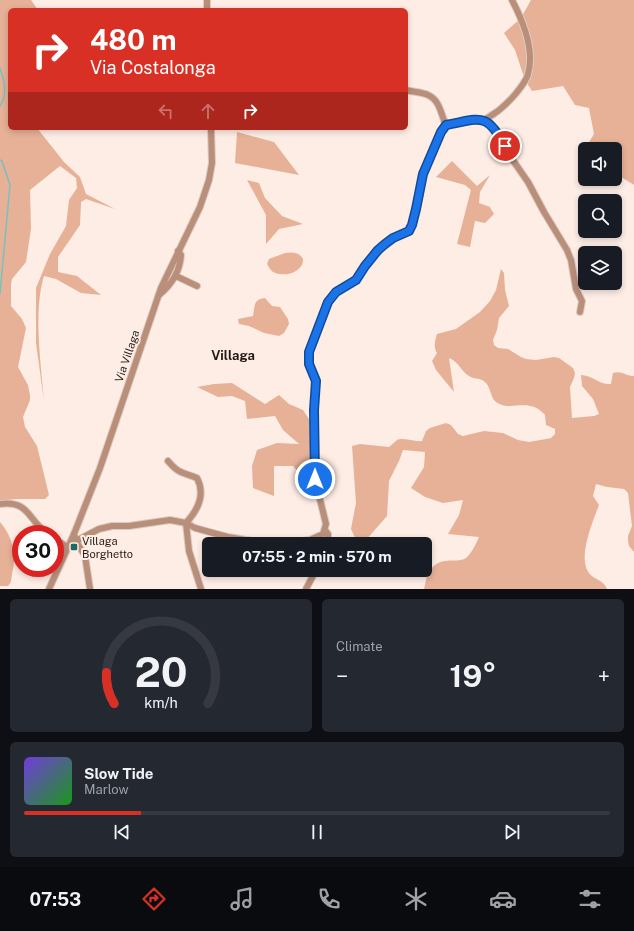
<!DOCTYPE html>
<meta charset="utf-8">
<style>
:root{--surface:#171b24;--page:#242831;--text:#f1f3f6;--muted:#9ea1a6;--line:#363941;--accent:#d93025}
body{margin:0;font-family:"Public Sans",sans-serif;background:var(--page);color:var(--text);height:100vh;display:flex;flex-direction:column;font-size:15px;white-space:nowrap}
*{box-sizing:border-box;margin:0}
p{font-size:13px;color:var(--muted)}
.icon{flex:none;width:22px;height:22px;fill:none;stroke:currentColor;stroke-width:2;stroke-linecap:round;stroke-linejoin:round}
.map{position:relative;height:589px;overflow:hidden}
.drawer{display:flex;flex-direction:column;gap:10px;padding:10px;background:#0d0f14;flex:1}
.drawer>*{flex:none}
.banner{position:absolute;left:8px;top:8px;width:400px;height:122px;border-radius:6px;box-shadow:0 2px 6px #0003;background:#d93025;color:#fff;overflow:hidden}
.fabs{position:absolute;left:578px;top:142px;display:grid;gap:8px}
.fabs a{display:grid;place-items:center;width:44px;height:44px;border-radius:6px;background:var(--surface);box-shadow:0 2px 6px #0003;font-size:20px}
.speed{position:absolute;left:12px;top:525px;display:flex;gap:8px;font-size:20px;font-weight:700;text-align:center}
.speed>*{display:grid;place-content:center;width:52px;height:52px;border-radius:50%;background:var(--surface);box-shadow:0 2px 6px #0003;line-height:1}
.speed .limit{border:6px solid #d22;background:#fff;color:#111}
.pin{position:absolute;display:grid;place-items:center;width:34px;height:34px;color:#fff;margin:-17px;border:2px solid #fff;border-radius:50%;box-shadow:0 1px 4px #0007}
.me{position:absolute;width:44px;margin:-22px;rotate:0deg;stroke-linejoin:round;filter:drop-shadow(0 0 3px #0008)}
.turn{display:flex;align-items:center;gap:14px;height:84px;padding:0 16px;font-size:18px}
.turn .icon{width:52px;height:52px;stroke-width:2.5}
.turn b{display:block;font-size:28px;line-height:34px}
.lanes{display:flex;align-items:center;height:38px;padding:0 16px;background:#0003;justify-content:center;gap:20px;direction:ltr}
.lanes .off{opacity:.35}
.big{font-size:30px;font-weight:700;line-height:1.1}
.drawer .card{flex:1;display:flex;flex-direction:column;justify-content:center;gap:6px;min-width:0;padding:0 14px;border-radius:6px;background:var(--page)}
.drawer .dial{align-items:center;gap:0}
.dial svg{height:104px;overflow:visible;fill:none;stroke:var(--line);stroke-width:7;stroke-linecap:round;text-anchor:middle}
.dial text{fill:var(--text);stroke:none}
.song{display:flex;align-items:center;gap:12px}
.cover{width:48px;height:48px;border-radius:6px;background:linear-gradient(135deg,hsl(260 70% 55%),hsl(120 70% 35%))}
.played{height:4px;border-radius:2px;background:linear-gradient(90deg,var(--accent) 20%,var(--line) 20%)}
.keys{display:flex;justify-content:space-around;direction:ltr}
.heat{display:flex;justify-content:space-between;align-items:center;font-size:22px;direction:ltr}
.drawer .tiles{flex:1;display:grid;gap:10px;grid-template-columns:1fr 1fr}
.card:last-child{grid-column:span 2}
.trip{position:absolute;left:202px;top:537px;width:230px;height:40px;border-radius:6px;background:var(--surface);box-shadow:0 2px 6px #0003;font-weight:700;line-height:40px;text-align:center}
.tabs{display:flex;height:64px;justify-content:space-around;align-items:center;background:#090b0e;color:var(--muted)}
.tabs .icon{width:28px;height:28px}
.tabs .active{color:var(--accent)}
.tabs b{font-size:18px;color:var(--text)}
.map>svg:first-child{display:block}
</style>
<div class="map">
<svg width="634" height="589" viewBox="0 0 634 589">
<rect width="100%" height="100%" fill="#feede5"/>
<g fill="#e6b197">
<path d="M0 0H31L38 10H10V128H37L64 162 80 177 86 194 115 209 86 199 81 202 80 225 58 257V272L77 276 101 295 81 293 56 279 44 276C33 312 41 363 44 401L36 343V288L50 254 66 226 69 200 77 188 76 178 60 166 30 190 31 229 26 262 12 279 11 284V306L22 319 26 328 18 367 28 385 30 395V400L23 417 25 427 37 446 49 495 45 499H16L0 501Z"/>
<path d="M531 0H634V185L621 177 617 167H615V149H585L594 134 589 108 575 105 563 86 532 91 525 80 515 50 504 33 521 18Z"/>
<path d="M237 132 274 142 299 175 235 163Z"/>
<path d="M452 161 477 186 490 175 480 192 479 203 490 207 494 214 485 223 475 221 470 247 457 244 471 190 465 185 436 177Z"/>
<path d="M247 180 259 183 265 198 282 216 303 224 279 229 266 244V215Z"/>
<path d="M285 253C293 252 299 252 303 259 304 272 284 278 273 272 270 270 269 267 267 264L269 259Z"/>
<path d="M501 269 504 273 505 290 509 306 499 318 497 330 493 340 494 345 498 348 508 349 521 357 526 359 536 360 554 357 559 358 573 368 575 373 574 378 570 387 572 418 594 416 599 414 593 399 582 386 581 375C592 375 599 385 611 384L613 373C622 370 626 376 634 376V552L629 546 628 541V536L632 526 628 493 624 489 607 487 596 484 593 496 599 505C593 521 577 558 589 573 594 580 604 580 607 589H424C426 582 426 574 431 569 442 555 458 564 466 558 471 554 476 544 479 537L448 534 459 515 463 500 443 503 425 497 411 488 424 467 425 452 403 450 399 461 389 481 387 516 366 540 367 544H356V540L351 529 356 503 352 446 360 444 389 447C392 445 394 442 397 440 402 437 414 442 422 441L426 431 430 428 446 423 451 425 458 434 463 436 484 431 503 433 518 440 529 442 546 439 551 438 555 434V429L546 425 545 415C528 396 511 413 496 402 490 397 491 388 486 383 481 377 475 380 469 376 461 371 458 361 449 358L454 392 436 370 432 361 437 353C433 346 435 341 437 334L456 329 480 312 490 301 496 290Z"/>
<path d="M265 298 272 306 280 307 288 319 289 324 284 333 279 336 264 333 249 326 239 324 238 319 253 316C255 306 253 299 265 298Z"/>
<path d="M232 383 265 404 279 395 289 404 303 410 311 422 313 489 293 466H274V496L253 488 252 466 257 450 277 443 299 444 283 430 275 416 247 419 245 401 232 396 218 397 197 387 214 384Z"/>
<path d="M0 522C13 537 17 555 12 574 11 579 12 582 8 586H0Z"/>
</g>
<g fill="none" stroke-linecap="round" stroke-linejoin="round">
<g stroke="#79c0c0" stroke-width="1.5">
<path d="M0 68C4 80 8 94 0 106"/>
<path d="M0 160 2 161 10 185 0 294"/>
</g>
<defs>
<g id="minor">
<path d="M207 0V10"/>
<path d="M406 90C413 92 422 92 428 95 440 100 441 115 446 125"/>
<path d="M485 120 494 128 499 135 510 156 528 182 544 212 567 250 571 260 576 289 582 301 580 312"/>
<path d="M446 125 478 120H485C488 117 491 116 495 113 500 110 506 104 511 99 516 94 527 80 528 74 535 50 523 21 512 0"/>
<path d="M176 276 197 286"/>
<path d="M159 295C171 285 180 271 181 255L178 251"/>
<path d="M168 461C179 474 182 472 197 478 206 495 198 510 186 523L189 551 201 589"/>
<path d="M0 504C30 500 28 521 48 534"/>
<path d="M325 530 328 534V544"/>
<path d="M74 534 76 541 99 529 112 526H129L170 520 186 523 195 528 228 537 258 542 281 544 310 540 323 534 326 524 315 479 314 410 316 381 309 364V352L329 302 336 292 356 280 365 266 377 251 385 244 393 238 409 231 412 225 417 209 423 174 441 132 446 125"/>
<path d="M55 539 67 547"/>
<path d="M76 541 85 556 90 589"/>
<path d="M49 589 74 534 100 468 161 288 200 207 209 180 212 163 211 128"/>
<path d="M306 589 316 570"/>
</g>
</defs>
<use href="#minor" stroke="#dbcbc4" stroke-width="8"/>
<use href="#minor" stroke="#b98f7a" stroke-width="6"/>
</g>
<g fill="none" stroke-linecap="round" stroke-linejoin="round">
<defs>
<path id="route" d="M315 479 314 410 316 381 309 364V352L328 302 336 292 356 280 365 266 378 250 385 244 393 238 409 231 412 225 416 209 423 174 441 132 446 125C480 119 486 111 505 146"/>
</defs>
<use href="#route" stroke="#114b97" stroke-width="10"/>
<use href="#route" stroke="#1a73e8" stroke-width="7"/>
</g>
<rect fill="#1c696a" stroke="#feede5" stroke-width="1.5" x="70" y="543" width="8" height="8" rx="2"/>
<g text-anchor="middle" stroke-width="4" stroke-linejoin="round" paint-order="stroke">
<g font-size="11" fill="#241a15" stroke="#feede5">
<text transform="translate(127 356) rotate(-71)" y="4">Via Villaga</text>
</g>
<g font-size="11" fill="#241a15" stroke="#feede5" text-anchor="start">
<text x="82" y="545">Villaga<tspan x="82" dy="13">Borghetto</tspan></text>
</g>
<g font-size="13" font-weight="bold" fill="#241a15" stroke="#feede5">
<text x="233" y="360">Villaga</text>
</g>
</g>
</svg>
<div class="fabs">
<a><svg class="icon" aria-label="sound" viewBox="0 0 24 24"><path d="M4 9h4l5-4v14l-5-4H4zM17 9q2 3 0 6"/></svg></a>
<a><svg class="icon" aria-label="search" viewBox="0 0 24 24"><circle cx="10" cy="10" r="6"/><path d="M15 15l6 6"/></svg></a>
<a><svg class="icon" aria-label="layers" viewBox="0 0 24 24"><path d="M12 4l9 5-9 5-9-5zM3 14l9 5 9-5"/></svg></a>
</div>
<div class="speed"><div class="limit">30</div></div>
<div class="pin" style="left:505px;top:146px;background:#d93025"><svg class="icon" aria-label="arrive" viewBox="0 0 24 24"><path d="M6 21V4h12l-3 4 3 4H6"/></svg></div>
<svg class="me" style="left:315px;top:479px" viewBox="-20 -20 40 40"><circle r="17" fill="#1a73e8" stroke="#fff" stroke-width="3"/><path d="M0-11L8 9 0 5-8 9z" fill="#fff"/></svg>
<div class="trip">07:55 · 2 min · 570 m</div>
<div class="banner">
<div class="turn"><svg class="icon" aria-label="right" viewBox="0 0 24 24"><path d="M7 20v-9h11M14 6l5 5-5 5"/></svg><div><b>480 m</b>Via Costalonga</div></div>
<div class="lanes"><svg class="icon off" aria-label="left" viewBox="0 0 24 24"><path d="M17 20v-9H6M10 6l-5 5 5 5"/></svg><svg class="icon off" aria-label="ahead" viewBox="0 0 24 24"><path d="M12 20V5M6 11l6-6 6 6"/></svg><svg class="icon" aria-label="right" viewBox="0 0 24 24"><path d="M7 20v-9h11M14 6l5 5-5 5"/></svg></div>
</div>
</div>
<section class="drawer">
<div class="tiles">
<div class="card dial"><svg viewBox="0 0 100 80">
<path d="M14 69A42 42 0 1 1 86 69"/>
<path d="M14 69A42 42 0 0 1 8 45" stroke="#d93025"/>
<text x="50" y="56" font-size="32" font-weight="700">20</text>
<text x="50" y="72" font-size="11">km/h</text>
</svg></div>
<div class="card"><p>Climate</p>
<div class="heat"><a>−</a><b class="big">19°</b><a>+</a></div>
</div>
<div class="card">
<div class="song"><i class="cover"></i><div><b>Slow Tide</b><p>Marlow</p></div></div>
<div class="played"></div>
<div class="keys"><svg class="icon" aria-label="previous" viewBox="0 0 24 24"><path d="M18 5L8 12l10 7zM5 5v14"/></svg><svg class="icon" aria-label="pause" viewBox="0 0 24 24"><path d="M8 5v14M16 5v14"/></svg><svg class="icon" aria-label="next" viewBox="0 0 24 24"><path d="M6 5l10 7-10 7zM19 5v14"/></svg></div>
</div>
</div>
</section>
<nav class="tabs">
<b>07:53</b>
<svg class="icon active" aria-label="directions" viewBox="0 0 24 24"><path d="M12 3l9 9-9 9-9-9zM9 14v-3h6M13 9l2 2-2 2"/></svg>
<svg class="icon" aria-label="music" viewBox="0 0 24 24"><path d="M9 18V5l10-2v13"/><circle cx="6" cy="18" r="3"/><circle cx="16" cy="16" r="3"/></svg>
<svg class="icon" aria-label="phone" viewBox="0 0 24 24"><path d="M5 4h4l2 5-3 2q2 4 5 5l2-3 5 2v4C11 20 4 13 5 4z"/></svg>
<svg class="icon" aria-label="climate" viewBox="0 0 24 24"><path d="M12 3v18M4 7l16 10M4 17L20 7"/></svg>
<svg class="icon" aria-label="car" viewBox="0 0 24 24"><path d="M5 17H2v-5l4-1 3-4h7l3 4 3 1v5h-3M9 17h6M6 11h13"/><circle cx="7" cy="17" r="2"/><circle cx="17" cy="17" r="2"/></svg>
<svg class="icon" aria-label="filters" viewBox="0 0 24 24"><path d="M4 7h16M4 17h16"/><circle cx="9" cy="7" r="2"/><circle cx="15" cy="17" r="2"/></svg>
</nav>
